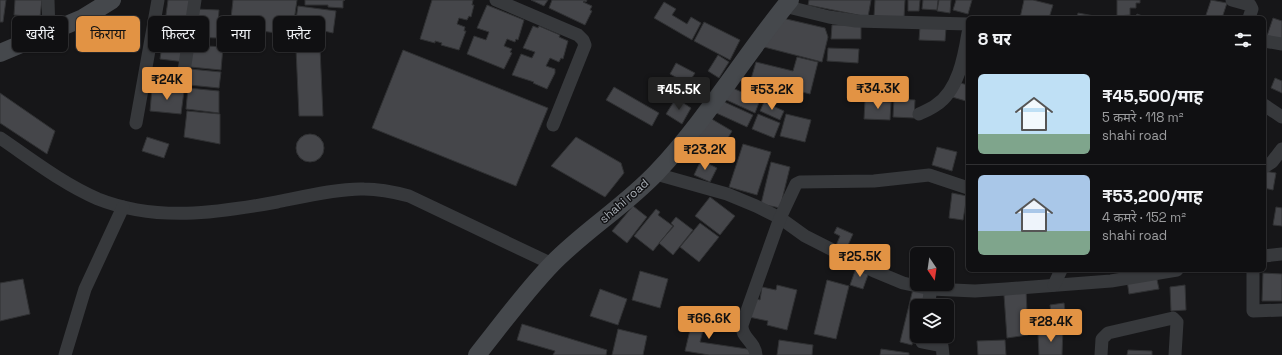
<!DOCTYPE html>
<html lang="hi">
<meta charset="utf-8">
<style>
:root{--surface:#101012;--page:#1e1e20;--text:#f1f3f6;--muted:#9c9d9f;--line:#303032;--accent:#e29344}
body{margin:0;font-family:"Space Grotesk","Noto Sans Devanagari",sans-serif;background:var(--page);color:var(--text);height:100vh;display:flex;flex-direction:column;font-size:15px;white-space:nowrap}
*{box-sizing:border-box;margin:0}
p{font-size:13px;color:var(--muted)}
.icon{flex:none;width:22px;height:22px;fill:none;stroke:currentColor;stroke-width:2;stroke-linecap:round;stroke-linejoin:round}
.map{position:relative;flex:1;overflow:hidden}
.details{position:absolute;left:966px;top:16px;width:300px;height:256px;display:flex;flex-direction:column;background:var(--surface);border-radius:6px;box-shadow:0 1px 3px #0004,0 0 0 1px var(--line)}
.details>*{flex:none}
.hud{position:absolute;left:12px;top:16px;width:380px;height:36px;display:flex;gap:8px}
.needle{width:26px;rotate:167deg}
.buttons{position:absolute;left:910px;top:247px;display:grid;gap:8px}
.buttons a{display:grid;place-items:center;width:44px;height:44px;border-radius:6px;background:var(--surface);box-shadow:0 1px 3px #0004,0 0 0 1px var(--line);font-size:20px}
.price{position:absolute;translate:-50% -34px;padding:0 9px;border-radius:4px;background:var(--accent);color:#111;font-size:13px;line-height:26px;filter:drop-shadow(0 1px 2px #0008)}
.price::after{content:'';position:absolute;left:50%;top:24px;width:12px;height:9px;margin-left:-6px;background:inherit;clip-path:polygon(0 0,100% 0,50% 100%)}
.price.active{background:#222;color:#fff}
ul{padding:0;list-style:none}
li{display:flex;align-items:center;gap:12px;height:100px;padding:0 12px}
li+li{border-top:1px solid var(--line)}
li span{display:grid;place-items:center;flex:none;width:112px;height:80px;border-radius:6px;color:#555}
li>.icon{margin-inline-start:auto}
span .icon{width:48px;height:48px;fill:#fffc;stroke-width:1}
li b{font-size:17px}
h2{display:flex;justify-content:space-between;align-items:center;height:48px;padding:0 12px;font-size:17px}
.pill{padding:0 14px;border-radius:6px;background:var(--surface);box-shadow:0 1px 3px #0004,0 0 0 1px var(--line);font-size:14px;line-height:36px}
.pill.active{background:var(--accent);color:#111}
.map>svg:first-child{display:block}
.building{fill:#45464a;stroke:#303133}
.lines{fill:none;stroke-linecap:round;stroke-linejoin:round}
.street{stroke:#37393c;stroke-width:13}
.secondary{stroke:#45484c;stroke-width:18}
.labels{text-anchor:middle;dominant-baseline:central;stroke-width:3;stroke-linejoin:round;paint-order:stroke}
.street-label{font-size:12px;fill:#a9afb6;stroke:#111113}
</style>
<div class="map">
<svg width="1282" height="355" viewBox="0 0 1282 355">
<rect width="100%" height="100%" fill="#161618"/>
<g class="building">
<polygon points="0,0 6,0 3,22 0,22"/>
<polygon points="15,0 42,0 40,17 14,15"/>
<polygon points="168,0 191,0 185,62 160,59"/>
<polygon points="233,0 297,0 292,35 230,27"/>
<polygon points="305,0 345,0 343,1 343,8 328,7 328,5 305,5"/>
<polygon points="432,0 473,0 472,5 474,5 471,17 469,16 467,20 459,18 457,24 465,27 464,31 466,31 459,50 441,45 442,43 435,41 435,43 420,39"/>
<polygon points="531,0 548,0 544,6"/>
<polygon points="552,0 587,0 586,2 584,1 583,2 592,6 590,10 592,11 585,25 549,8"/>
<polygon points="809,0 871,0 868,17 808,5"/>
<polygon points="875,0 905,0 904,18 874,16"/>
<polygon points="908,0 920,0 919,11 908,11"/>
<polygon points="923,0 938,0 937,10 922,9"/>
<polygon points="939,0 951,0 950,13 937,11"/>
<polygon points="956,0 972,0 968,14 953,10"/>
<polygon points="1024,0 1033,0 1053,5 1049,18 1020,18"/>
<polygon points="1117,0 1140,0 1140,3 1136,3 1136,8 1130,8 1130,15 1117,16"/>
<polygon points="1211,0 1227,3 1222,18 1205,18"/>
<polygon points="664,2 676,9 672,15 687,24 691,17 701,23 692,40 654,18"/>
<polygon points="487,5 524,20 518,40 516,39 515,42 507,39 504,46 512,49 510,52 512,53 504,69 467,54 474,36 486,40 489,32 477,28"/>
<polygon points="298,6 336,11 333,33 324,31 322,44 293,40"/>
<polygon points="195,9 219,10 217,38 193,37"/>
<polygon points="1078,13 1100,17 1100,18 1077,18"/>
<polygon points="1137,14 1148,18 1135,18"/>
<polygon points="782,18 825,28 828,37 822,62 764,47"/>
<polygon points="1273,18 1282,21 1282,41 1267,36"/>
<polygon points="704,22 740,40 730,60 694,41"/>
<polygon points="832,25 861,25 861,39 831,39"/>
<polygon points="533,26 538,28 539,26 560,35 559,37 568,41 563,59 561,58 559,62 550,58 546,66 555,69 555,73 547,89 533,83 534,82 512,75 521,54 532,58 535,52 523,48"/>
<polygon points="920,27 946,28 945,41 919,40"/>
<polygon points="192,45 223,47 221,70 190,67"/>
<polygon points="320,48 323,116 299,116 296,49"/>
<polygon points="828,48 859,49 858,63 827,61"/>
<polygon points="403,50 548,108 516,186 372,128"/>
<polygon points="718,55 729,62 719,78 708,71"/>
<polygon points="797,57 818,62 810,94 751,79 756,62 793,71"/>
<polygon points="676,63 695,73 688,84 670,74"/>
<polygon points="190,69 221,72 219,88 189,85"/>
<polygon points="1275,78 1282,81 1282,93 1271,88"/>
<polygon points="956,82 968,85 966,101 952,97"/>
<polygon points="728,86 760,100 755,113 722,98"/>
<polygon points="614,87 659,113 652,126 606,100"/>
<polygon points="152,88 184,91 181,114 150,111"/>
<polygon points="188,88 219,91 219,113 186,109"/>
<polygon points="0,93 55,131 47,154 0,123"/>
<polygon points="676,98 691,108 682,124 666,114"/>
<polygon points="894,99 915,100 914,118 893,117"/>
<polygon points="720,100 753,115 747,127 714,112"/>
<polygon points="865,101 891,102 890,120 864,119"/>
<polygon points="764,102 784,111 780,120 760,111"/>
<polygon points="187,111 220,114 220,144 184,137"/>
<polygon points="758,114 780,123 774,138 752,129"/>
<polygon points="786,114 811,120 805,142 780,136"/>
<polygon points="710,118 732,131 720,152 697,139"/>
<circle cx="310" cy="148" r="14"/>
<polygon points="147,137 169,144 164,158 142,151"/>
<polygon points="576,137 621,163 624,173 605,197 551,166"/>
<polygon points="689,139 705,146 697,159 679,151"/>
<polygon points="743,144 771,152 757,195 729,187"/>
<polygon points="937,147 957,152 952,171 932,165"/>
<polygon points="701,160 717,168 710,182 694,175"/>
<polygon points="771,162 790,167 780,208 761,204"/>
<polygon points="1264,171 1276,173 1273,190 1264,188"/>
<polygon points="952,193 967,196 963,220 949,218"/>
<polygon points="710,197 735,216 720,235 695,216"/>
<polygon points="633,206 647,217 627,243 612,231"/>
<polygon points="1276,207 1282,208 1282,226 1273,225"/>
<polygon points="656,209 660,212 658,215 673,226 653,251 634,236"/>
<polygon points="676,217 693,230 673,255 659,243 674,226 671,223"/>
<polygon points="700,223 719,237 699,262 680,247"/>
<polygon points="837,227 853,234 845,252 835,248 840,236 834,233"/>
<polygon points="925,251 943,253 943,254 925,254"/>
<polygon points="856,268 869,272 863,289 850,285"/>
<polygon points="640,271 668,279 660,308 632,300"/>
<polygon points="1263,273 1282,274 1282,301 1262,301"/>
<polygon points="1156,275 1159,289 1129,294 1127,280"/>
<polygon points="23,279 30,314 0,321 0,283"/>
<polygon points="827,280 849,286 836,339 814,334"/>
<polygon points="777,285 797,290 787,330 767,325 768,321 749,317 754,298 760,300 762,287 776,290"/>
<polygon points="1185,285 1186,310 1171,311 1170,287"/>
<polygon points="600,289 627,299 618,325 590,316"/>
<polygon points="913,289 925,292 921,306 917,306 917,324 912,345 900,342"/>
<polygon points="1026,290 1028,335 1007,338 1004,295"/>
<polygon points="1064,303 1067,327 1053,329 1050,305"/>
<polygon points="695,309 708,311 700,342 754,350 753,355 709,355 685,351"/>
<polygon points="522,324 607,350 606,355 553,355 555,351 517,340"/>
<polygon points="618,329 647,336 643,355 612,355"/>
<polygon points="1063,329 1062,355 1039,355 1038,335"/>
<polygon points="779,340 813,345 812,355 777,355"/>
<polygon points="1005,340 1006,355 978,355 977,341"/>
<polygon points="881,349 909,353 909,355 880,355"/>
<polygon points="1128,350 1152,351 1152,355 1127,355"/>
</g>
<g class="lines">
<g class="street">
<polyline points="48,0 49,33"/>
<polyline points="496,0 578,35 583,40 585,45 553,125"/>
<polyline points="1232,0 1250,5 1252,9 1249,18"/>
<polyline points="784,6 829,17 856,21 968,24"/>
<polyline points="1264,41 1282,44"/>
<polyline points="184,71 195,0"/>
<polyline points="1264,105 1282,117"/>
<path d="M919 114C925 111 931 109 936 105 958 91 964 57 968 33"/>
<polyline points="136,123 158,0"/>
<path d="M0 138C31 159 63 184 98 199 156 222 217 213 277 202 302 197 340 188 364 189 380 189 394 192 409 196L552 264"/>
<polyline points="1264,167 1272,162 1282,149"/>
<polyline points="656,174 727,194 756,206 780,218 805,236 874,271 903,283 931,289 975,291 1006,289 1111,281 1177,270"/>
<polyline points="1264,256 1282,254"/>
<polyline points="1253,270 1253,311 1282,310"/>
<polyline points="1054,285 1061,270"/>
<polyline points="928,306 931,289"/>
<polyline points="921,336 922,342 942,346 943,355"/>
<polyline points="65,355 85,289 123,207"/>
<path d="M756 355C755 341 741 338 742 325L780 218 796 184 800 182 874 181 929 175 968 188"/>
<polyline points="1101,355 1102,339 1108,333 1173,318 1177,322 1175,355"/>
</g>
<g class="secondary">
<polyline points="0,53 83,18 112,0"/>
<path d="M477 355C501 325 525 292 552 264 584 231 625 206 657 172 707 119 744 56 790 0"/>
</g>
</g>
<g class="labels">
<g class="street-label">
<text transform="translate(624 201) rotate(-41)">shahi road</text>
</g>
</g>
</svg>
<div class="buttons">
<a><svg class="needle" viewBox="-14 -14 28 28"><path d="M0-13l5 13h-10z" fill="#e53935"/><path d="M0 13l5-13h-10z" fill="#9c9d9f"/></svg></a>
<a><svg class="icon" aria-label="layers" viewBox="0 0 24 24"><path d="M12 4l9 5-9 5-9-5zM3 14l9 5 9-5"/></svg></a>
</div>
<b class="price" style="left:167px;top:101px">₹24K</b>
<b class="price" style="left:878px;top:110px">₹34.3K</b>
<b class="price active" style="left:679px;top:111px">₹45.5K</b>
<b class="price" style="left:772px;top:111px">₹53.2K</b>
<b class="price" style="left:705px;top:171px">₹23.2K</b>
<b class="price" style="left:860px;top:278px">₹25.5K</b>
<b class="price" style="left:709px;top:340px">₹66.6K</b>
<b class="price" style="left:1051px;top:343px">₹28.4K</b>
<div class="hud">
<a class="pill">खरीदें</a>
<a class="pill active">किराया</a>
<a class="pill">फ़िल्टर</a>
<a class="pill">नया</a>
<a class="pill">फ़्लैट</a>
</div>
<section class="details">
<h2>8 घर<svg class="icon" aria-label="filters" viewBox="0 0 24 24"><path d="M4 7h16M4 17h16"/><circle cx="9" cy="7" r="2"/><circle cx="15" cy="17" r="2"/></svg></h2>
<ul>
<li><span style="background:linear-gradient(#bfe0f5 75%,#7fa58c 0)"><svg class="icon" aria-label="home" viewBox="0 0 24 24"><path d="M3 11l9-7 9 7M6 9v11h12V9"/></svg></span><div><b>₹45,500/माह</b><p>5 कमरे · 118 m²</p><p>shahi road</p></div></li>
<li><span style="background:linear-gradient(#a9c7e8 70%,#7fa58c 0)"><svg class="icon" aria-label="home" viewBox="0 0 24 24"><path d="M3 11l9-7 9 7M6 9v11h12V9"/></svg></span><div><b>₹53,200/माह</b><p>4 कमरे · 152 m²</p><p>shahi road</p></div></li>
</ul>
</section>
</div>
